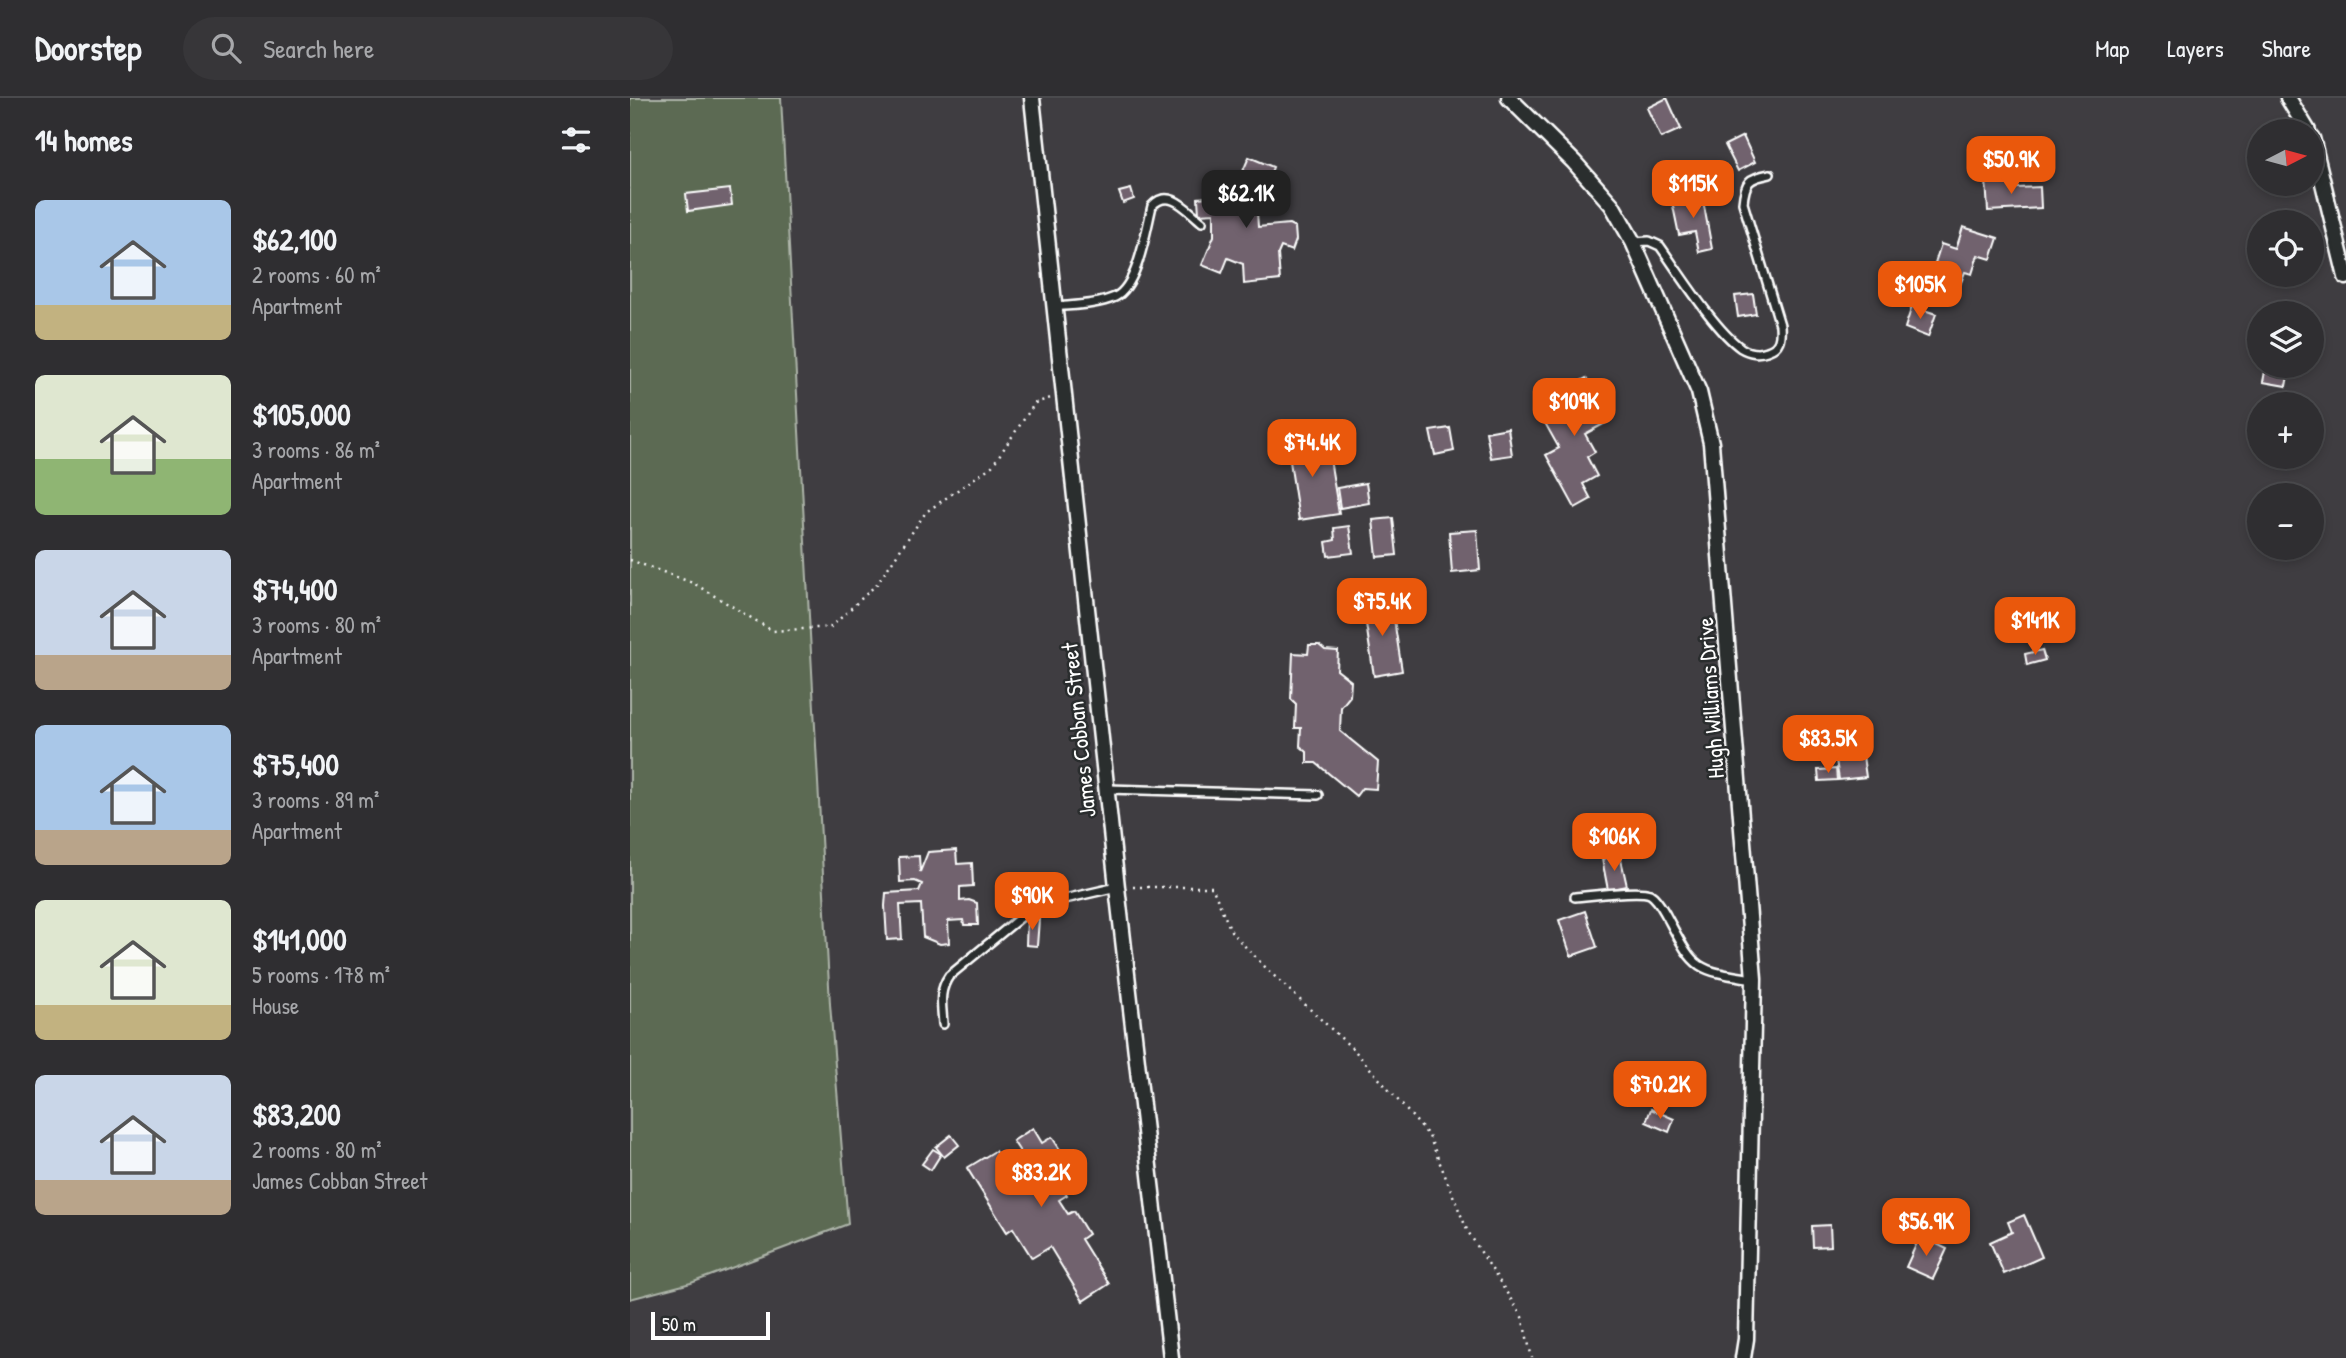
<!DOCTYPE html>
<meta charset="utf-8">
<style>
:root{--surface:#2f2e31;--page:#373639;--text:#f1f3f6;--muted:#a7a8ab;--line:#4a4a4d;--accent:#ea580c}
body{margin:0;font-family:"Patrick Hand",sans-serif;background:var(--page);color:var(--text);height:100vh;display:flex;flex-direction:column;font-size:26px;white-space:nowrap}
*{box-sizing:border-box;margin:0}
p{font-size:23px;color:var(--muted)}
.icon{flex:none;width:38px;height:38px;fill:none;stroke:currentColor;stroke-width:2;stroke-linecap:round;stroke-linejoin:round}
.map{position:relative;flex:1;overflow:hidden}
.panel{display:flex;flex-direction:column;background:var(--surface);width:630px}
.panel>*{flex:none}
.needle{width:46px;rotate:84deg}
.fabs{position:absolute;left:1617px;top:21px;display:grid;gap:14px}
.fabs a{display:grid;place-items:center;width:77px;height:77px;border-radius:50%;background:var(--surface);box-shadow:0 4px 10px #0003,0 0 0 2px var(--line);font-size:35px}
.scale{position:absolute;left:21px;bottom:18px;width:119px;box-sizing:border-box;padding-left:7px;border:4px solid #fff;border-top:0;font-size:19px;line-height:24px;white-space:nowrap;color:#fff;-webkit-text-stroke:5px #2a2d2e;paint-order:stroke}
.price{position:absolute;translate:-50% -60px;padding:0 16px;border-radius:14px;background:var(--accent);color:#fff;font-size:23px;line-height:46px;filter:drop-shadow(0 2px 4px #0008)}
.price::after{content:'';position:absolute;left:50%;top:42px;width:21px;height:16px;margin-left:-10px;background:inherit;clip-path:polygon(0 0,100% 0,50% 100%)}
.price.current{background:#222;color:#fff}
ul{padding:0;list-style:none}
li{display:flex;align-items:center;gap:21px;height:175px;padding:0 35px}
li span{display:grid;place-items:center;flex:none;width:196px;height:140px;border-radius:10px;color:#555}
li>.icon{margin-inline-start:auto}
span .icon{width:84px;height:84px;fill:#fffc;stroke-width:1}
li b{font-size:30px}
h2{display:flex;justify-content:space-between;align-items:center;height:84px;padding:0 35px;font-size:30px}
header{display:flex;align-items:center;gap:42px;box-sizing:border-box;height:98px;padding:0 35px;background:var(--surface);border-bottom:2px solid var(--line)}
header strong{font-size:33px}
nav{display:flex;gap:38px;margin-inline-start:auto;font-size:24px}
.search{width:490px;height:63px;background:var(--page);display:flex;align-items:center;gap:18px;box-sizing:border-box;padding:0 24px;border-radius:38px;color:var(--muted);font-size:26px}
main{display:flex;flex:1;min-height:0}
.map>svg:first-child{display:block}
.green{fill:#5b6a53;stroke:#adb4a9;stroke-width:2}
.building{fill:#71626e;stroke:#fff;stroke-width:2}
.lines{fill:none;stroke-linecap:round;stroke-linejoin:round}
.service-casing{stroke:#fff;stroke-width:12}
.minor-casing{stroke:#fff;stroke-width:19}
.path{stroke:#fff;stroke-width:2.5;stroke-dasharray:2 5;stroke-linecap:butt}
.service{stroke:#2a2d2e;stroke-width:7}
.minor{stroke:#2a2d2e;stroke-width:14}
.labels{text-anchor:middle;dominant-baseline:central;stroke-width:5;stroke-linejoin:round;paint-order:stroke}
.street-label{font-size:23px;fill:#fff;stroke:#2a2d2e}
</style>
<header>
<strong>Doorstep</strong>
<div class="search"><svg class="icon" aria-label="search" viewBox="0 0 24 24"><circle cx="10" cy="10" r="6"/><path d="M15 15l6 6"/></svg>Search here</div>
<nav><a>Map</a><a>Layers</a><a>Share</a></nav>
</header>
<main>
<section class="panel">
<h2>14 homes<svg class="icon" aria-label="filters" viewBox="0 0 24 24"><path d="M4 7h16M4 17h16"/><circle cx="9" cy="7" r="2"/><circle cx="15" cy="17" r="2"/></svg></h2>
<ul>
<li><span style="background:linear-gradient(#a9c7e8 75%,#c2b280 0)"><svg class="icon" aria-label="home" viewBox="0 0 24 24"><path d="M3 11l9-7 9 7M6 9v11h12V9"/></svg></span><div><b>$62,100</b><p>2 rooms · 60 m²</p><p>Apartment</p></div></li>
<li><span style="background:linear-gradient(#dfe7d0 60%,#8fb573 0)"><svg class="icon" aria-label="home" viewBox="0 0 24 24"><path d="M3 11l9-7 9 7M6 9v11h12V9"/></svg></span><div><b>$105,000</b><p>3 rooms · 86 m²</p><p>Apartment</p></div></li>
<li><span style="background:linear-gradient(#c9d6e8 75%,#b9a48a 0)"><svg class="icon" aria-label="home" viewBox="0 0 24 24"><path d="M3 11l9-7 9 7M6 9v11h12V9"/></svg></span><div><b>$74,400</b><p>3 rooms · 80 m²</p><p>Apartment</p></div></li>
<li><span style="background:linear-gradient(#a9c7e8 75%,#b9a48a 0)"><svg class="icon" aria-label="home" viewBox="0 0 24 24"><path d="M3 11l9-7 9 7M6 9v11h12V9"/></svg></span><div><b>$75,400</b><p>3 rooms · 89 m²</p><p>Apartment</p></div></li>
<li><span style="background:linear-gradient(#dfe7d0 75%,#c2b280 0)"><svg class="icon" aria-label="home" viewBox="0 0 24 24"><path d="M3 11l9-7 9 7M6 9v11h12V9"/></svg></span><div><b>$141,000</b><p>5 rooms · 178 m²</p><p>House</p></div></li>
<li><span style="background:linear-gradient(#c9d6e8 75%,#b9a48a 0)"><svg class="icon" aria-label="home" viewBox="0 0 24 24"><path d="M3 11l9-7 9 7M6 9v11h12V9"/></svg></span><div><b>$83,200</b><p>2 rooms · 80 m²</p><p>James Cobban Street</p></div></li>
</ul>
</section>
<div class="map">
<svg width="1716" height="1260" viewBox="0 0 1716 1260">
<rect width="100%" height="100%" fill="#3f3d41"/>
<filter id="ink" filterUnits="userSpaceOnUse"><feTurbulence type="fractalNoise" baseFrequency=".0143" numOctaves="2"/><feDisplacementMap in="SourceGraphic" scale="14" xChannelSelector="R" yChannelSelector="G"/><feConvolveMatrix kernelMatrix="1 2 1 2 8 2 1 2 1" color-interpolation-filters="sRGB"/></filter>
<g filter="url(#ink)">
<polygon class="green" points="0,0 151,0 200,906 218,1126 61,1185 0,1201"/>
<g class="building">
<polygon points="1037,0 1051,31 1031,40 1017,10"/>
<polygon points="1113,38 1125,64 1108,73 1095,47"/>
<polygon points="619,59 643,69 632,99 619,94 616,102 616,110 627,114 628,129 659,126 665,129 666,142 662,153 651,149 648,156 650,182 614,186 613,166 598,160 592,175 572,167 584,138 584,115 569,116 568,100 606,96 611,99 610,80"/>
<polygon points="1385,80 1386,90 1410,89 1411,110 1358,113 1356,82"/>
<polygon points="100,91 102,107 58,113 56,96"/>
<polygon points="501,91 504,101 493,105 489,94"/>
<polygon points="1072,97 1082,151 1069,154 1065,134 1049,137 1042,103"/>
<polygon points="1333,129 1368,140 1361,161 1348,157 1342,176 1335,174 1330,187 1324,185 1321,195 1312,192 1319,170 1305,165 1311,146 1326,151"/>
<polygon points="1123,196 1126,216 1108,219 1105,198"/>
<polygon points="1282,208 1306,216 1298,239 1275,230"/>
<polygon points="1636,268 1660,268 1656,288 1633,284"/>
<polygon points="956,280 979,323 955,336 965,354 957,359 967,378 953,386 961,401 945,410 916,357 929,350 910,316 933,303 929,295"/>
<polygon points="820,330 824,353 805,357 800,333"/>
<polygon points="878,330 882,357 861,360 856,334"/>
<polygon points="686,334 691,362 700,361 709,416 669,422 658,350 667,348 665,337"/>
<polygon points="736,385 739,405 710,410 707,390"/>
<polygon points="763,420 767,457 747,459 743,422"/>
<polygon points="719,428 723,455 698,458 696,444 705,442 704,430"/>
<polygon points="847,432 850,472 822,475 819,434"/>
<polygon points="761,502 772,573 744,578 733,506"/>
<polygon points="679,547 689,547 695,552 708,553 707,572 721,583 720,598 711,609 710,633 748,664 746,691 732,690 726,698 686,665 677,665 677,654 670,648 671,630 665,630 666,606 661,601 663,555 678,556"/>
<polygon points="1412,552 1415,562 1397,567 1395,556"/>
<polygon points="1232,651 1236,679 1209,682 1205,655"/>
<polygon points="1206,671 1207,682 1189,683 1188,672"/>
<polygon points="326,752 327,766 342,765 343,788 330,789 330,803 339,802 347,805 348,827 334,827 333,822 318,823 319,845 310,846 293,839 291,806 270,807 272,841 257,842 255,808 256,795 289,793 292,786 285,783 270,784 269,759 289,758 290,774 298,754"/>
<polygon points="990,757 997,788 978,792 972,761"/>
<polygon points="955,813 967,849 941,858 929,822"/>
<polygon points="397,821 409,821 407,848 396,847"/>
<polygon points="1021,1011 1044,1021 1039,1034 1016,1024"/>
<polygon points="403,1030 412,1045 422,1039 448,1080 433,1090 437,1097 429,1102 438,1116 444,1113 458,1136 451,1141 479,1186 453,1203 420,1149 402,1160 383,1130 377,1134 337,1070 365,1053 390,1093 408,1081 383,1043"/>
<polygon points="321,1037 329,1047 314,1059 306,1049"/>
<polygon points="303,1051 311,1056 301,1072 292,1066"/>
<polygon points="1394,1117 1412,1159 1374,1176 1360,1144 1382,1134 1378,1124"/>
<polygon points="1200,1127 1201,1148 1183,1149 1182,1128"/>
<polygon points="1290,1138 1317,1151 1303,1181 1276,1169"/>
</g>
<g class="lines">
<g class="service-casing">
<g id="service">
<path d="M1004 144 1019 143 1030 148C1050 176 1085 232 1111 250 1119 255 1129 256 1137 253 1150 249 1151 240 1150 227L1113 105C1115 83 1119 80 1140 76"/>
<path d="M425 209C444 207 467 207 485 199 508 188 516 132 522 108 539 89 557 112 572 124"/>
<polyline points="478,691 688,697"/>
<path d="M945 799C960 798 1008 791 1020 796 1027 800 1032 810 1036 817 1065 871 1062 872 1124 881"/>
<path d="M313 926C312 908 308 894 319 878L397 814 413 806 487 789"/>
</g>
</g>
<g class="minor-casing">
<g id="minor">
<polyline points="402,0 487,789 541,1260"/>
<polyline points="879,0 944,64 982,107 1003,144 1069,294 1081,345 1124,881 1116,1241 1113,1260"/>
<polyline points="1658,0 1678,33"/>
<polyline points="1682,40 1716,179"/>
</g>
</g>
<g class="path">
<polyline points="0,462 63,485 143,533 201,529 247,486 296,414 362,368 405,305 421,300"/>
<polyline points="503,789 582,789 602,835 641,875 725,953 799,1038 837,1132 892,1219 902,1260"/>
</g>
<use href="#service" class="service"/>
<use href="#minor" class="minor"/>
</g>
</g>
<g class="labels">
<g class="street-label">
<text transform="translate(1080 600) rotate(-94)">Hugh Williams Drive</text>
<text transform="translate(448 632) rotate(-96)">James Cobban Street</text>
</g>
</g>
</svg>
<div class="fabs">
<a><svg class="needle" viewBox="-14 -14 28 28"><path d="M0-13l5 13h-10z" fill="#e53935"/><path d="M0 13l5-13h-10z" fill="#a7a8ab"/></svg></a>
<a><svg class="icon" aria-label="locate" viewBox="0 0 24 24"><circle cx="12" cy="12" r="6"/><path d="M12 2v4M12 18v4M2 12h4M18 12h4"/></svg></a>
<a><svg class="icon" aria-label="layers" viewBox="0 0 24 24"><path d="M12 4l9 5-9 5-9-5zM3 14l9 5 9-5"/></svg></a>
<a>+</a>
<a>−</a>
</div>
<div class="scale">50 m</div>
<b class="price" style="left:1381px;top:98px">$50.9K</b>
<b class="price" style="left:1063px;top:122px">$115K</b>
<b class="price current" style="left:616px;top:132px">$62.1K</b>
<b class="price" style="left:1290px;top:223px">$105K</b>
<b class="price" style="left:944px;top:340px">$109K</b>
<b class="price" style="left:682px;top:381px">$74.4K</b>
<b class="price" style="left:752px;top:540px">$75.4K</b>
<b class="price" style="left:1405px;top:559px">$141K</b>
<b class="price" style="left:1198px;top:677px">$83.5K</b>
<b class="price" style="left:984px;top:775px">$106K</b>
<b class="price" style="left:402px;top:834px">$90K</b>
<b class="price" style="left:1030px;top:1023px">$70.2K</b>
<b class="price" style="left:411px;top:1111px">$83.2K</b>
<b class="price" style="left:1296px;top:1160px">$56.9K</b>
</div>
</main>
